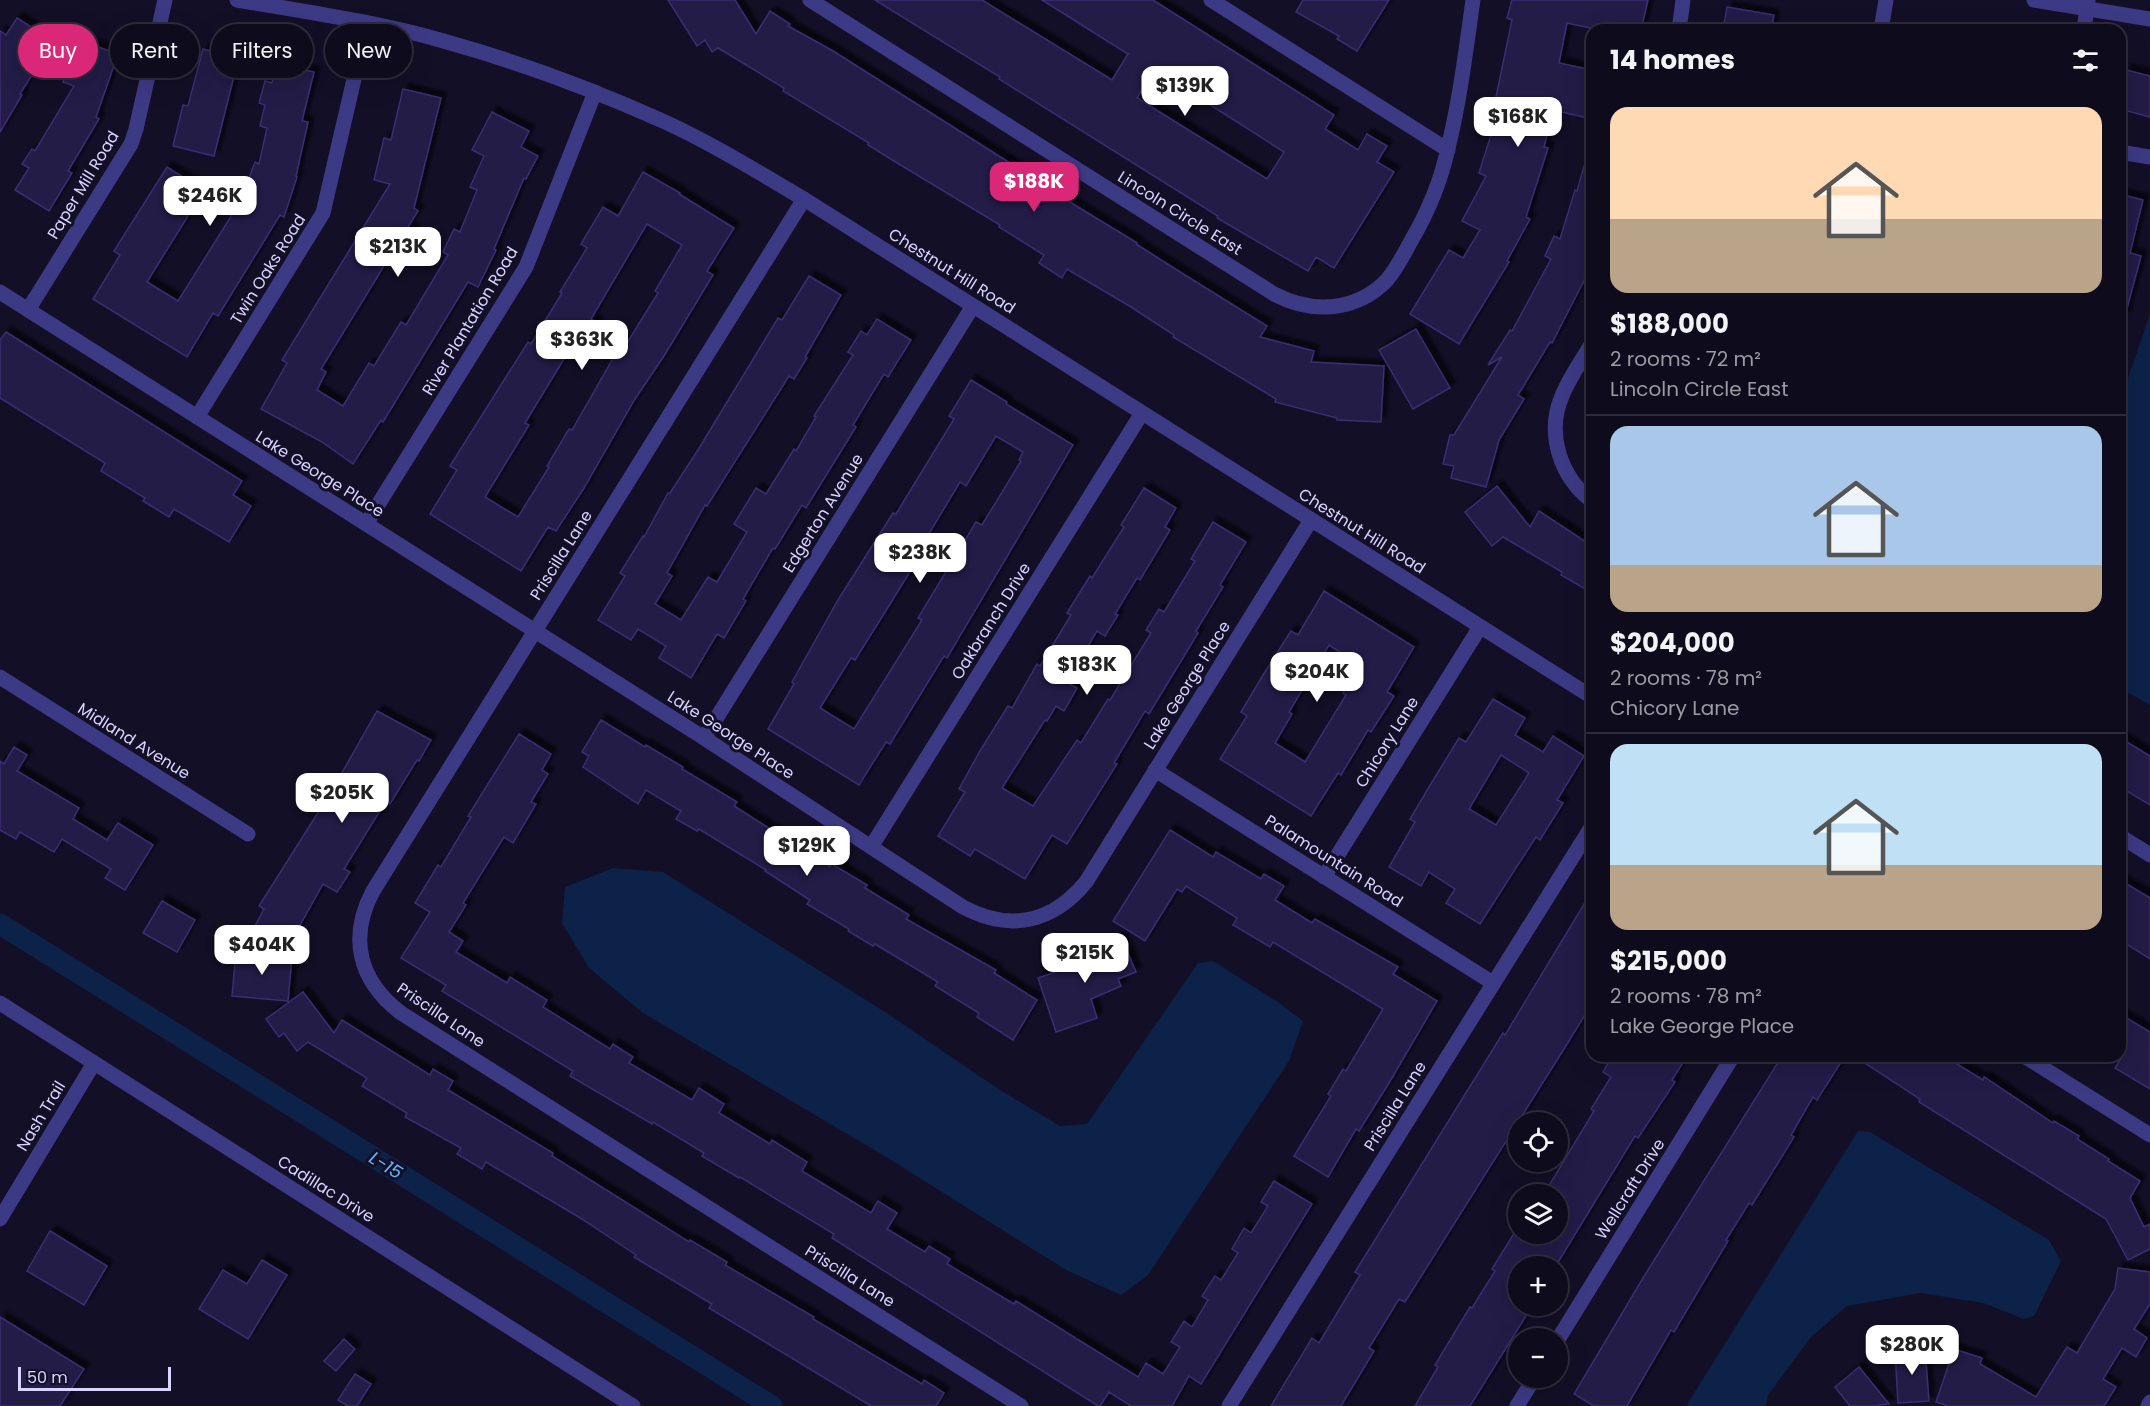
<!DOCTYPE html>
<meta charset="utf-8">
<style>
:root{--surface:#0e0b1c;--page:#1c1929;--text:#f1f3f6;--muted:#9b9ba3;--line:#2e2b3b;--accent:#db2777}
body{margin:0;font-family:Poppins,sans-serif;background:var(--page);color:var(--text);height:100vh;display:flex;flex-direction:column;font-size:22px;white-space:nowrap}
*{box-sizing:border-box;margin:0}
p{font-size:20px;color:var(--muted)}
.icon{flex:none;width:33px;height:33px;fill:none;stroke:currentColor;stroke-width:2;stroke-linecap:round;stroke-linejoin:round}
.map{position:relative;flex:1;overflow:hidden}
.sheet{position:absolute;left:1586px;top:24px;width:540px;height:1038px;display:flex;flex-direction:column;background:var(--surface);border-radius:18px;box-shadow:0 6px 24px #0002,0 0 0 2px var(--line)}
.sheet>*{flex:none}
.top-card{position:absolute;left:18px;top:24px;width:570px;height:54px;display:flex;gap:12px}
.buttons{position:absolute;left:1508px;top:1112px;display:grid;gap:12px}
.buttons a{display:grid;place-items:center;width:60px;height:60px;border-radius:50%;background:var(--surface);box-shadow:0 6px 24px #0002,0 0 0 2px var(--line);font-size:30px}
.scale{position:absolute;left:18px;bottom:15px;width:153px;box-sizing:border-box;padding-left:6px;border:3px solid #d9d4ff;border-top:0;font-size:16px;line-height:21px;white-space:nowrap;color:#d9d4ff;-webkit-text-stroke:4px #130f26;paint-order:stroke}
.price{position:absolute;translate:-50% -51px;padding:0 14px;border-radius:12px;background:#fff;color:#222;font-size:20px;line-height:39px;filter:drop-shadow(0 2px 3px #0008)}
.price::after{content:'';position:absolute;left:50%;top:36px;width:18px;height:14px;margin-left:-9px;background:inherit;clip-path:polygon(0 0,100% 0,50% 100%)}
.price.selected{background:var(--accent);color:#fff}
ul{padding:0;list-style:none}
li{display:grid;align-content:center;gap:12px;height:318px;padding:0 24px}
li+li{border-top:2px solid var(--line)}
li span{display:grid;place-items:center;height:186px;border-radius:18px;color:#555}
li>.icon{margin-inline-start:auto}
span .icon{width:108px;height:108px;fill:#fffc;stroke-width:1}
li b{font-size:26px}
h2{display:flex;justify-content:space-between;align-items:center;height:72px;padding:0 24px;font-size:26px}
.tag{padding:0 21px;border-radius:27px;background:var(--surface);box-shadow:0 6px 24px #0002,0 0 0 2px var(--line);font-size:21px;line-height:54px}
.tag.selected{background:var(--accent);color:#fff}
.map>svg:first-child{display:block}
.water{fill:#0c2248}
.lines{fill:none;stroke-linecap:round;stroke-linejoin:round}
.canal{stroke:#0c2248;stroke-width:21}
.building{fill:#241b47;stroke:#3b2d73;stroke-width:1.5;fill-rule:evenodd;filter:url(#shadow)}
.street{stroke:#3d3a85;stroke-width:15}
.labels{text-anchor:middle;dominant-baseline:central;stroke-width:6;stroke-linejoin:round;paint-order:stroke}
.street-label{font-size:16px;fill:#d9d4ff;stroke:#130f26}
.water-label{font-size:18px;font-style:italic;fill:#62b6ff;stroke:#130f26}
</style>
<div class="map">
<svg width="2150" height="1406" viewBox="0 0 2150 1406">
<defs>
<filter id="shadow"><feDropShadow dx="5.5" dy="-5.5" stdDeviation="1.5" flood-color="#0009"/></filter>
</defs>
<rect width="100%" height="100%" fill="#130f26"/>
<g class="water">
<polygon points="2150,314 2150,705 2120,688 2120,401"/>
<polygon points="613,868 663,872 888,1014 1000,1090 1060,1126 1087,1124 1198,963 1213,961 1278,1002 1303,1021 1289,1061 1148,1275 1121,1295 1066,1270 891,1160 643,1013 589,968 562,923 565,887"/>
<polygon points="1858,1131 1870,1132 2049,1240 2061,1261 2034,1316 2024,1319 1983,1303 1921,1293 1847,1306 1811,1337 1768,1395 1766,1406 1686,1406"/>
</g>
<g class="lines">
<polyline class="canal" points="0,924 772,1406"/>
</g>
<g class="building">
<polygon points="668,0 735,0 756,34 770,11 790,24 788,26 833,51 1051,189 1050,190 1137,243 1136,244 1180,272 1267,326 1260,337 1314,351 1311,362 1384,366 1381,422 1337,420 1337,418 1275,402 1276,399 1173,337 1174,335 1131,307 1067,269 1062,278 1039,263 1044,255 999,227 1000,225 894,161 868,145 869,143 783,91 784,88 718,48 712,52 705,40 697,46"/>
<path d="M875 0H982L1112 80 1128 54 1042 0H1153L1334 115 1325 129 1358 150 1367 134 1387 146 1377 162 1394 172 1334 268 1316 257 1308 271 1217 218 1218 216 999 79 1000 77ZM1154 69 1284 152 1267 179 1137 98Z"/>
<polygon points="1303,0 1389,0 1357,51 1337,39 1339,36 1296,12"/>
<polygon points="1512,0 1648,0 1641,30 1599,30 1567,23 1559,63 1592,70 1592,119 1553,110 1544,147 1548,148 1526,217 1530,219 1507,261 1509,262 1459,344 1410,314 1449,250 1463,258 1480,230 1462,221 1486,176 1479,173 1495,122 1491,121 1512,20 1507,18"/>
<polygon points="1727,7 1774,15 1771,30 1723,30"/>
<polygon points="17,18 53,41 20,94 22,95 0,132 0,31 6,35"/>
<polygon points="78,40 118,54 96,117 99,119 68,171 72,173 49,211 15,190 29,168 22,164 32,149 35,151 74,86 63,82"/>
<polygon points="203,49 233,57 230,67 236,68 214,156 173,146 183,105 188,106"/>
<polygon points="276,63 314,72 302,121 308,122 296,176 297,177 284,217 280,215 218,316 213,313 187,357 93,299 120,255 114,251 167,167 199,187 183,212 188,216 147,282 178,301 240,202 255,162 259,164 267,128 260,126 265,105 259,103 265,81 272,83"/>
<polygon points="2126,70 2150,76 2150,117 2120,109 2120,95"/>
<polygon points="403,89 441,98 414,208 418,211 408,227 414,231 401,252 395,248 321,369 326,372 317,390 343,406 369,363 374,366 401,322 406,325 448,255 443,252 454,229 460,232 477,190 470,187 484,156 472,150 492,112 529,131 521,147 538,156 526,179 524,178 494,249 496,250 478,287 468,282 383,422 381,420 353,464 322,442 261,409 287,363 282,360 390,184 374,180 384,138 391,140"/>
<polygon points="1587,156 1592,157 1592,265 1552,343 1550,342 1518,395 1524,399 1499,440 1486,487 1451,478 1454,466 1443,464 1450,435 1454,435 1502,357 1488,365 1510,330 1512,331 1551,259 1545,256 1554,236 1560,239 1575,190 1577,191"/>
<path d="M643 172 680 193 679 194 734 228 707 271 713 275 664 356 635 399 584 488 556 531 548 527 521 571 430 514 457 470 450 466 528 342 531 344 562 293 560 292 587 248 581 244 603 207 618 216ZM647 224 682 245 655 291 658 293 627 343 623 341 572 430 569 429 547 466 549 467 518 517 485 497 529 425 525 423 567 354 576 359 597 323 591 319Z"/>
<polygon points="2120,194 2143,200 2130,253 2141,256 2125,316 2120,316"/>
<polygon points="809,276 841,295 805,357 807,358 794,379 789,376 707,506 705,505 667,573 672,576 655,604 681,620 708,577 717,582 747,532 734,524 756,488 766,494 794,449 796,451 816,417 814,416 853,355 848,352 861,331 867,335 877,319 911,340 888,377 884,374 853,425 856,427 806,508 802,505 775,549 773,548 743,599 746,601 724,638 717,634 691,678 659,658 666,646 638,629 631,640 598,620 625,576 620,573 643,536 644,537 668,493 670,493 698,450 778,318 782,320"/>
<polygon points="1416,329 1450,388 1413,409 1379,350"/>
<polygon points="6,332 242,481 233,495 251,506 229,542 174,509 169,517 143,501 145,498 101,471 105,463 0,398 0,340"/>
<path d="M971 380 1007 402 1006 404 1073 445 947 658 944 656 890 744 886 742 859 785 768 729 794 684 792 682 838 600 893 513 896 514 954 419 949 416ZM996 436 1023 452 1019 460 1021 461 982 525 976 522 918 618 922 620 854 729 820 708 851 658 855 660 882 617 921 554 918 552 960 482 966 486Z"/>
<polygon points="1497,486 1530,527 1539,511 1592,546 1592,593 1561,575 1562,572 1503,537 1492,546 1465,512"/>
<polygon points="1144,488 1176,508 1165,527 1170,530 1140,580 1137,578 1115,614 1118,615 1105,636 1097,631 1066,682 1077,688 1064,711 1056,706 1047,721 1045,720 1002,788 1033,806 1077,740 1081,743 1108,699 1110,700 1151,633 1146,630 1159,609 1164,612 1195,561 1191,559 1213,522 1246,542 1220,585 1223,587 1196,631 1198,633 1149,714 1145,711 1114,763 1117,764 1067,844 1052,835 1025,879 975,849 970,856 938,836 965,792 959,789 980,751 1008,706 1012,708 1037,664 1040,666 1071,615 1067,613 1090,576 1092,578 1124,527 1121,525"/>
<path d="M1324 591 1414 647 1387 692 1394 696 1371 732 1368 730 1341 775 1338 773 1311 816 1220 759 1247 716 1241 712 1263 675 1291 631 1298 635ZM1329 645 1360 665 1343 693 1346 695 1305 762 1275 743 1292 714 1289 712Z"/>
<path d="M1493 699 1525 718 1515 735 1543 752 1553 736 1584 756 1557 800 1563 803 1540 840 1536 837 1480 924 1446 903 1455 889 1429 872 1421 886 1389 867 1415 822 1410 819 1432 782 1459 738 1466 742ZM1501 755 1529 773 1496 825 1469 809Z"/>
<polygon points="377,711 431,740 419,761 417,760 390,804 386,801 344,869 350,872 337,892 323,884 289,945 255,926 264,909 259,906 331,792"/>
<polygon points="601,720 645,747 646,745 683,767 682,769 737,802 734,806 778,834 830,867 832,864 867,885 865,888 909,915 906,919 996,970 994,973 1037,1000 1013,1040 977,1017 979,1013 935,986 938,982 875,944 873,946 848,931 849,929 807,904 810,900 765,871 766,870 699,829 697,831 676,819 681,811 646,790 638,804 583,767 589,756 582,752"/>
<polygon points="519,734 551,754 542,770 548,774 531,802 536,804 513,843 504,837 463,903 466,905 449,932 463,941 456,952 507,983 510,977 547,1000 543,1007 610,1049 613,1044 633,1057 629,1063 692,1100 699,1088 724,1104 719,1113 770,1144 772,1140 807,1162 802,1171 871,1213 878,1201 897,1213 887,1229 925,1252 929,1246 950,1259 947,1264 1014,1304 1016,1301 1138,1377 1146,1363 1163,1374 1180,1347 1171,1342 1184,1321 1192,1327 1208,1300 1202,1296 1215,1276 1221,1280 1238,1253 1232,1249 1244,1228 1251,1233 1268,1206 1261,1202 1274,1181 1312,1204 1201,1384 1189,1376 1172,1406 1131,1406 1109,1392 1100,1406 1098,1406 832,1238 834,1234 740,1177 739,1178 702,1156 704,1153 653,1122 652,1124 570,1076 573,1071 442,991 446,985 401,958 430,912 415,903 438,865 441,867 471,817 468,816"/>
<polygon points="2120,738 2150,756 2150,805 2120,787"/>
<polygon points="14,747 27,755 17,771 79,808 73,819 107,840 118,823 153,845 125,890 105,878 111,869 62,839 54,852 20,832 16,839 0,830 0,761 4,764"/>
<polygon points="1170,830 1213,857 1216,852 1261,879 1264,874 1284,886 1275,900 1312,923 1315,919 1398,967 1393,974 1437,1001 1389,1083 1359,1131 1356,1129 1328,1177 1294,1156 1331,1096 1328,1094 1343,1069 1346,1071 1383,1009 1273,942 1270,947 1233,925 1237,918 1186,886 1182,892 1177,889 1145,941 1113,921"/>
<polygon points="2120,880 2150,898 2150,959 2120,940"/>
<polygon points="1592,891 1592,1003 1569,1041 1405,1302 1399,1299 1369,1348 1374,1351 1341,1406 1271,1406 1312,1338 1319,1343 1360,1275 1355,1272 1503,1033 1505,1035"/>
<polygon points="162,901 195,920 177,952 143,933"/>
<polygon points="1121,936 1136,972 1118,979 1121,986 1091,999 1097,1018 1056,1032 1038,978 1085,962 1082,953"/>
<polygon points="236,951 292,956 288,1001 232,996"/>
<polygon points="303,992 334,1033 342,1020 430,1075 433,1069 453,1081 448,1090 553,1153 552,1156 689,1242 690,1240 727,1262 725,1265 814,1317 813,1319 922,1384 924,1380 944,1393 936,1406 871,1406 709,1308 712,1304 634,1257 636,1255 582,1219 486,1162 482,1169 457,1154 461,1148 405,1117 407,1113 362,1086 367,1078 308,1042 297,1051 284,1033 279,1037 266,1019"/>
<polygon points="2120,1014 2150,1032 2150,1089 2115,1068 2120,1060"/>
<polygon points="1612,1056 1687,1056 1672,1080 1675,1082 1638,1138 1635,1136 1557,1264 1544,1256 1538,1266 1518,1266 1518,1305 1529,1311 1470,1406 1415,1406 1438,1367 1435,1365 1470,1307 1472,1308 1495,1271 1492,1269 1518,1227 1518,1233 1557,1233 1557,1194 1544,1194 1594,1111 1591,1109 1611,1077 1603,1072"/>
<polygon points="1782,1056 1845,1056 1817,1100 1813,1097 1791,1135 1794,1137 1752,1205 1749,1203 1726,1240 1728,1241 1674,1332 1671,1330 1627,1406 1594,1406 1574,1394 1643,1278"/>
<polygon points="1854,1056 1944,1056 1983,1080 1984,1077 2053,1123 2054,1121 2079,1136 2077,1139 2109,1159 2108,1161 2140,1181 2130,1198 2144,1227 2150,1224 2150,1249 2128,1260 2106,1219 1919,1102 1920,1099"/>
<polygon points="50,1231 107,1266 84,1305 27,1271"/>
<polygon points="262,1260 287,1275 248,1339 199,1309 223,1270 247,1284"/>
<polygon points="2118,1268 2150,1272 2150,1304 2134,1329 2147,1338 2136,1357 2122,1348 2103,1379 2116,1387 2104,1406 1948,1406 1936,1402 1954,1349 1982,1358 1980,1364 2036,1397 2067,1347 2077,1353 2115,1289"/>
<polygon points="0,1317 84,1369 60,1406 0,1406"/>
<polygon points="344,1339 355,1349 336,1371 324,1361"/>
<polygon points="1925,1349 1929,1401 1898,1403 1895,1351"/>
<polygon points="1859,1367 1889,1404 1879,1405 1880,1406 1850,1406 1835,1387"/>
<polygon points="355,1374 371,1384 357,1406 348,1406 338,1400"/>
</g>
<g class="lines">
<g class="street">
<path d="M237 0C307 12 378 22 447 42 522 63 594 90 665 122 713 144 758 172 804 199L1592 697"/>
<path d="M810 0 1274 294C1312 314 1356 312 1387 280 1397 268 1404 254 1411 241 1428 212 1441 181 1448 148 1460 100 1466 49 1473 0"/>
<polyline points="1211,0 1448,150"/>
<polyline points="2034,0 2150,19"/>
<polyline points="1679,30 1683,0"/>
<polyline points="1881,30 1886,0"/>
<polyline points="2084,30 2088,0"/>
<polyline points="2120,152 2150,157"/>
<path d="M804 199 373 891C348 938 359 981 401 1013L1021 1406"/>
<path d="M0 292 704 738 963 907C1010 932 1052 923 1086 882L1311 520"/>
<polyline points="28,310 131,144 136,129 165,0"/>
<path d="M1592 343C1582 360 1569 378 1562 396 1546 433 1560 477 1592 501"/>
<polyline points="197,417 323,213 367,23"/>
<polyline points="366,524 526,267 595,92"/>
<polyline points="0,677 248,834"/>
<polyline points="704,738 973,306"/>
<polyline points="1155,770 1493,983"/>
<polyline points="2120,836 2150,855"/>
<polyline points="871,847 1142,413"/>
<polyline points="1324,877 1480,627"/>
<polyline points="0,1003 633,1406"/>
<polyline points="2024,1056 2150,1135"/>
<polyline points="0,1219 94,1063"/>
<polyline points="1557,1341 1733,1056"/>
<polyline points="1229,1406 1592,826"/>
<polyline points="1517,1406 1535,1377"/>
<polyline points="2148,1406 2150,1402"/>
</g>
</g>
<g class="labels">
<g class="street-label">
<text transform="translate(83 185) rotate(-59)">Paper Mill Road</text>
<text transform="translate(1180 213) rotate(32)">Lincoln Circle East</text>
<text transform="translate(268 269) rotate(-58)">Twin Oaks Road</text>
<text transform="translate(952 271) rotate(32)">Chestnut Hill Road</text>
<text transform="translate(470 321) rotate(-59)">River Plantation Road</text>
<text transform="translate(320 474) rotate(32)">Lake George Place</text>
<text transform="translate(823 513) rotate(-58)">Edgerton Avenue</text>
<text transform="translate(1362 531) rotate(32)">Chestnut Hill Road</text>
<text transform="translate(561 555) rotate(-58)">Priscilla Lane</text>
<text transform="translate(991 621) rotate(-58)">Oakbranch Drive</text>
<text transform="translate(1187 685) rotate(-58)">Lake George Place</text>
<text transform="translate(731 735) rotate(33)">Lake George Place</text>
<text transform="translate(134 741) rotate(32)">Midland Avenue</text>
<text transform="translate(1387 742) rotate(-58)">Chicory Lane</text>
<text transform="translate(1334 861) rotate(32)">Palamountain Road</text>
<text transform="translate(441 1015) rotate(34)">Priscilla Lane</text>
<text transform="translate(1395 1106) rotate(-58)">Priscilla Lane</text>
<text transform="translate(41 1116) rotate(-59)">Nash Trail</text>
<text transform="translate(326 1189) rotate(32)">Cadillac Drive</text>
<text transform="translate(1630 1189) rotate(-58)">Wellcraft Drive</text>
<text transform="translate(850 1276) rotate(32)">Priscilla Lane</text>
</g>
<g class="water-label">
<text transform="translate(386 1165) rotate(32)">L-15</text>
</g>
</g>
</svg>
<div class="buttons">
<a><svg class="icon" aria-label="locate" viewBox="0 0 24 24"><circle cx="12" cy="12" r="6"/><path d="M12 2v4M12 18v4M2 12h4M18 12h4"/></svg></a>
<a><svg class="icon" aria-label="layers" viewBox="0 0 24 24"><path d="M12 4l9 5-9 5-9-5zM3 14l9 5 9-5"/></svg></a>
<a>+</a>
<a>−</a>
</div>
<div class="scale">50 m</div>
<b class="price" style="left:1185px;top:117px">$139K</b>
<b class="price" style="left:1518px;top:148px">$168K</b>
<b class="price selected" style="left:1034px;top:213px">$188K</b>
<b class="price" style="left:210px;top:227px">$246K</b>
<b class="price" style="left:398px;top:278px">$213K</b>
<b class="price" style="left:582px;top:371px">$363K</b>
<b class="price" style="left:920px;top:584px">$238K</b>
<b class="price" style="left:1087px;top:696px">$183K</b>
<b class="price" style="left:1317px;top:703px">$204K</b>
<b class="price" style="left:342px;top:824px">$205K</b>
<b class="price" style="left:807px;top:877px">$129K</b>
<b class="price" style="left:262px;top:976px">$404K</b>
<b class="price" style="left:1085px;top:984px">$215K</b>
<b class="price" style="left:1912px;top:1376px">$280K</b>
<div class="top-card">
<a class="tag selected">Buy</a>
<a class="tag">Rent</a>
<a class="tag">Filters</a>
<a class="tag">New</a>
</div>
<section class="sheet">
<h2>14 homes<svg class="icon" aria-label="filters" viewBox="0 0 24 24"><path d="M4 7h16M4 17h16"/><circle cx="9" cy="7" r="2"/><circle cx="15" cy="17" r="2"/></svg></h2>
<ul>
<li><span style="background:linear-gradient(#ffd9b3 60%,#b9a48a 0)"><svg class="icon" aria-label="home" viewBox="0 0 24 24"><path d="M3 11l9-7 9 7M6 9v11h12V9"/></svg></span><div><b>$188,000</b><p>2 rooms · 72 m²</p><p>Lincoln Circle East</p></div></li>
<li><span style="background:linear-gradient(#a9c7e8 75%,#b9a48a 0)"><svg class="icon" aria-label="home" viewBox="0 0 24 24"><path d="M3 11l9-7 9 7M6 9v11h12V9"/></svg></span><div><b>$204,000</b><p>2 rooms · 78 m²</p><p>Chicory Lane</p></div></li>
<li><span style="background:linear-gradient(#bfe0f5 65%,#b9a48a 0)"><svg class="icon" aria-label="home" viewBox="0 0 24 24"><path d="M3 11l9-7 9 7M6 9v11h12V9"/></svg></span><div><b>$215,000</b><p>2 rooms · 78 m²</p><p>Lake George Place</p></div></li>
</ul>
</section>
</div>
